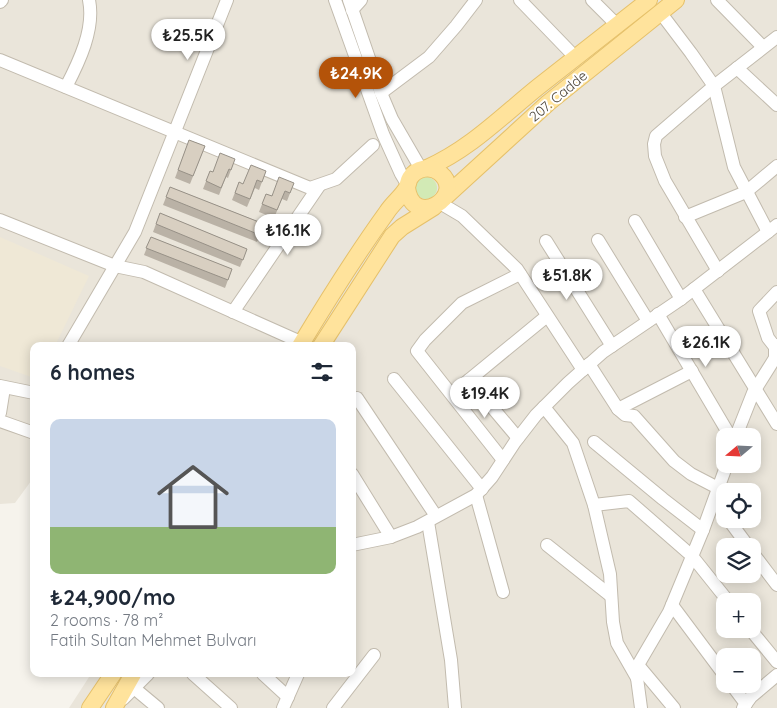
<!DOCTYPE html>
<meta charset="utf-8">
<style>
:root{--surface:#fff;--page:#f6f6f7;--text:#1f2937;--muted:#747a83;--line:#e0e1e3;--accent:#b45309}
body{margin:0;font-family:Quicksand,sans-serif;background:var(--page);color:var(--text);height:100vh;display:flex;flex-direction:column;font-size:19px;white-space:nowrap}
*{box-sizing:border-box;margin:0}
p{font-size:16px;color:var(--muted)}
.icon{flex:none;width:28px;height:28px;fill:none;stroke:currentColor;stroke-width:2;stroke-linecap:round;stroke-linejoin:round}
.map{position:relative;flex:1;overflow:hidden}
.panel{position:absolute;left:30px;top:342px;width:326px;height:335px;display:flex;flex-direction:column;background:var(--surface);border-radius:10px;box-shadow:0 2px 12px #0003}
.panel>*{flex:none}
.needle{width:32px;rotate:251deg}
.controls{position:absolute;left:716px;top:428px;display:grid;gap:10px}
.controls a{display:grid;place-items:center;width:45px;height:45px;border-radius:10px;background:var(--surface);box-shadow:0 2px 12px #0003;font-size:25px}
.price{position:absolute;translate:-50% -42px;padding:0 11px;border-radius:18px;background:#fff;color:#222;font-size:16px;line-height:32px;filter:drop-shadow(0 1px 2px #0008)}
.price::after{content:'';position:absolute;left:50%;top:30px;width:15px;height:11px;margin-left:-8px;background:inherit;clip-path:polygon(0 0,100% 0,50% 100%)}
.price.selected{background:var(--accent);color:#fff}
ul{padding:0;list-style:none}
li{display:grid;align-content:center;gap:10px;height:265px;padding:0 20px}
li+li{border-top:1px solid var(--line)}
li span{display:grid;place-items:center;height:155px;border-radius:10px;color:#555}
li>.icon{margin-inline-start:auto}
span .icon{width:90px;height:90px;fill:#fffc;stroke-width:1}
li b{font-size:21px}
h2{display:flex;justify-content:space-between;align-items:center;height:60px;padding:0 20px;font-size:21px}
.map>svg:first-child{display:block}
.residential{fill:#eae5da;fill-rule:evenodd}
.education{fill:#efe8d6}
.green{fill:#d2eab5}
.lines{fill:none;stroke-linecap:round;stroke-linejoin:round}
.minor-casing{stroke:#c2bbae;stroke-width:14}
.major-casing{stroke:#e6c16a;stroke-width:18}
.minor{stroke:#fff;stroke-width:12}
.major{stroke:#ffe39c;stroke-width:16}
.wall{fill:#bab2a6}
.building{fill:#d8cfc1;stroke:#979187}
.labels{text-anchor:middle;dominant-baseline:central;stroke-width:4;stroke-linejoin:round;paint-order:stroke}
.street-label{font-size:14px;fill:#4b4439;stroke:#fff}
</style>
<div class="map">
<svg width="777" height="708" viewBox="0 0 777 708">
<rect width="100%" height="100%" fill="#f6f3ec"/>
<path class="residential" d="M0 0H777V708H69L91 674H352V346H34V477L15 503 0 504ZM725 436H752V464H725ZM725 491H752V519H725ZM725 546H752V574H725ZM725 601H752V629H725ZM725 656H752V684H725Z"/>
<polygon class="education" points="0,237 89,276 55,346 34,346 34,378 0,366"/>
<circle class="green" cx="426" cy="188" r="11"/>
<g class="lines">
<g class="minor-casing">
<g id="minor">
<polyline points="335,0 383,134 401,174 407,184"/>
<polyline points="349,0 381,93 392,119 421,169"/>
<polyline points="520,0 576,58"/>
<polyline points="592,0 617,25"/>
<polyline points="717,0 763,47"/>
<polyline points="0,2 2,0"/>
<polyline points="352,10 361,0"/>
<polyline points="660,12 691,53 714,86 734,167 768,232"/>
<polyline points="0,60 310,188 336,179 373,145"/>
<polyline points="737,68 777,105"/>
<path d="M66 87C79 62 95 29 89 0"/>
<polyline points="381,93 429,57 456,26 476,0"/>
<polyline points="440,203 462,216 517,269 583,370"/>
<polyline points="685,217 746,192 777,166"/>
<polyline points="0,220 115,266 144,272 296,340 303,341"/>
<polyline points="635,221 681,299"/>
<polyline points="598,240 648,321"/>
<polyline points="546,241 612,346"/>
<polyline points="718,271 665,181 655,156 654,144 656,136 714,86 777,37"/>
<polyline points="694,289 777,424"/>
<polyline points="233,312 319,186"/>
<polyline points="658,314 730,436"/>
<polyline points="68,346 135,232 227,0"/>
<polyline points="775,347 768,338 759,311 777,292"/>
<polyline points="589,364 618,409 625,415 634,416 674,461 691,474 718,488"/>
<polyline points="394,379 482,489"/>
<polyline points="469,380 547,316"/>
<polyline points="0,386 34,393"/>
<polyline points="452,394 469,380 518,438"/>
<polyline points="357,398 436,516"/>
<polyline points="544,407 573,443 594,505 610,574 613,622 617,643 637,678"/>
<polyline points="618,409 692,371"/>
<polyline points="0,413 4,388"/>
<polyline points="0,421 34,433"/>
<polyline points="736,436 753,393 775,358 775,347 777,345"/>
<polyline points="594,442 663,499 703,530"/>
<polyline points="503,460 417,351 425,340 462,303 520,274"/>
<polyline points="352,474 391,537"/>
<polyline points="476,495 503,592"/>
<polyline points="594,505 629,501 692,556 728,601"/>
<polyline points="728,519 748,546"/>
<polyline points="428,522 451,660 455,708"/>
<polyline points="352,545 391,537 417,527 476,495 492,477 515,442 536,415 568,383 603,352 681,299 777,225"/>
<polyline points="547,545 611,596"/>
<polyline points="752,552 777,585"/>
<polyline points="672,605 725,676"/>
<polyline points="750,629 777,662"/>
<polyline points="638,665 674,708"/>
<polyline points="193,674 231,708"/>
<polyline points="263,674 288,697"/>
<polyline points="731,684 746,704"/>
<polyline points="134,688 158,708"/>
<polyline points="123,699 148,674"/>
<polyline points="283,708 298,674"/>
<polyline points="333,708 374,655"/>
<polyline points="641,708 637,678 638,665 669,612 703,530 727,464"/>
<polyline points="743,708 751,697 777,675"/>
</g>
</g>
<g class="major-casing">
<g id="major">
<path d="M427 168C470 149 502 116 538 87 575 58 612 29 649 0"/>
<polyline points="444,198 548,103 676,0"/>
<path d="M300 346C327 301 356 255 387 212 392 204 402 196 406 189 408 186 408 181 410 178 416 168 431 165 440 173 467 196 413 230 407 188"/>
<polyline points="321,346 392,236 402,227 434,207"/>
<polyline points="90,708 113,674"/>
<polyline points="114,708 133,674"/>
</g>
</g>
<use href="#minor" class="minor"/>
<use href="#major" class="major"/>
</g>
<g class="wall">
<polygon points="189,140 205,146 190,184 175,178"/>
<polygon points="235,159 228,178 226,177 219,195 203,189 210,171 213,172"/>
<polygon points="266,171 259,190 255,188 247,207 232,200 239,182 243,184"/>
<polygon points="294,183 287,201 282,199 274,218 259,212 266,194 272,196"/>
<polygon points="170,187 264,224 257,242 163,205"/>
<polygon points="160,213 247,249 240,267 153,232"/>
<polygon points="151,237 232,269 225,288 144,255"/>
</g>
<g class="building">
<polygon points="189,140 205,146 193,176 178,170"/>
<polygon points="220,153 235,159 231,170 229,169 221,188 206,181 210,171 213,172"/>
<polygon points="251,165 266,171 262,182 257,180 250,199 235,193 239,182 243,184"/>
<polygon points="279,177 294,183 290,193 285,191 277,210 262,204 266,194 272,196"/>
<polygon points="170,187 264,224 260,235 166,197"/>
<polygon points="160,213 247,249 243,260 156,224"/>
<polygon points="151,237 232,269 228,280 146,248"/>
</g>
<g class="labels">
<g class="street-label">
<text transform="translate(558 96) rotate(-40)">207. Cadde</text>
</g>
</g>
</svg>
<div class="controls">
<a><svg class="needle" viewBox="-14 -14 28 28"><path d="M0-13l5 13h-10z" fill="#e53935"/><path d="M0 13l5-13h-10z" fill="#747a83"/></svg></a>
<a><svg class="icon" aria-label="locate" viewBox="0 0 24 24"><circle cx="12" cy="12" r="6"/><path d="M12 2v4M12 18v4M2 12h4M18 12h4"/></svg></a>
<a><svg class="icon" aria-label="layers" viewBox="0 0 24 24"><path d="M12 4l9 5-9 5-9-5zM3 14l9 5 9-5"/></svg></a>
<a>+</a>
<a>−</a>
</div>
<b class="price" style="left:188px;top:61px">₺25.5K</b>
<b class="price selected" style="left:356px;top:99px">₺24.9K</b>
<b class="price" style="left:288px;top:256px">₺16.1K</b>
<b class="price" style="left:567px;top:301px">₺51.8K</b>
<b class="price" style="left:706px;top:368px">₺26.1K</b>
<b class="price" style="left:485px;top:419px">₺19.4K</b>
<section class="panel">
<h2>6 homes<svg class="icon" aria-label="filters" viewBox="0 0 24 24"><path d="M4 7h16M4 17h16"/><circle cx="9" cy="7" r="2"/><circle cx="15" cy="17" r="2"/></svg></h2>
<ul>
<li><span style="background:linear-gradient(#c9d6e8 70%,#8fb573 0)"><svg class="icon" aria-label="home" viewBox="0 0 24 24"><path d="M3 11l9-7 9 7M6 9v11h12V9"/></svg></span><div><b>₺24,900/mo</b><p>2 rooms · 78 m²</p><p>Fatih Sultan Mehmet Bulvarı</p></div></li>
</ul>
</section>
</div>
